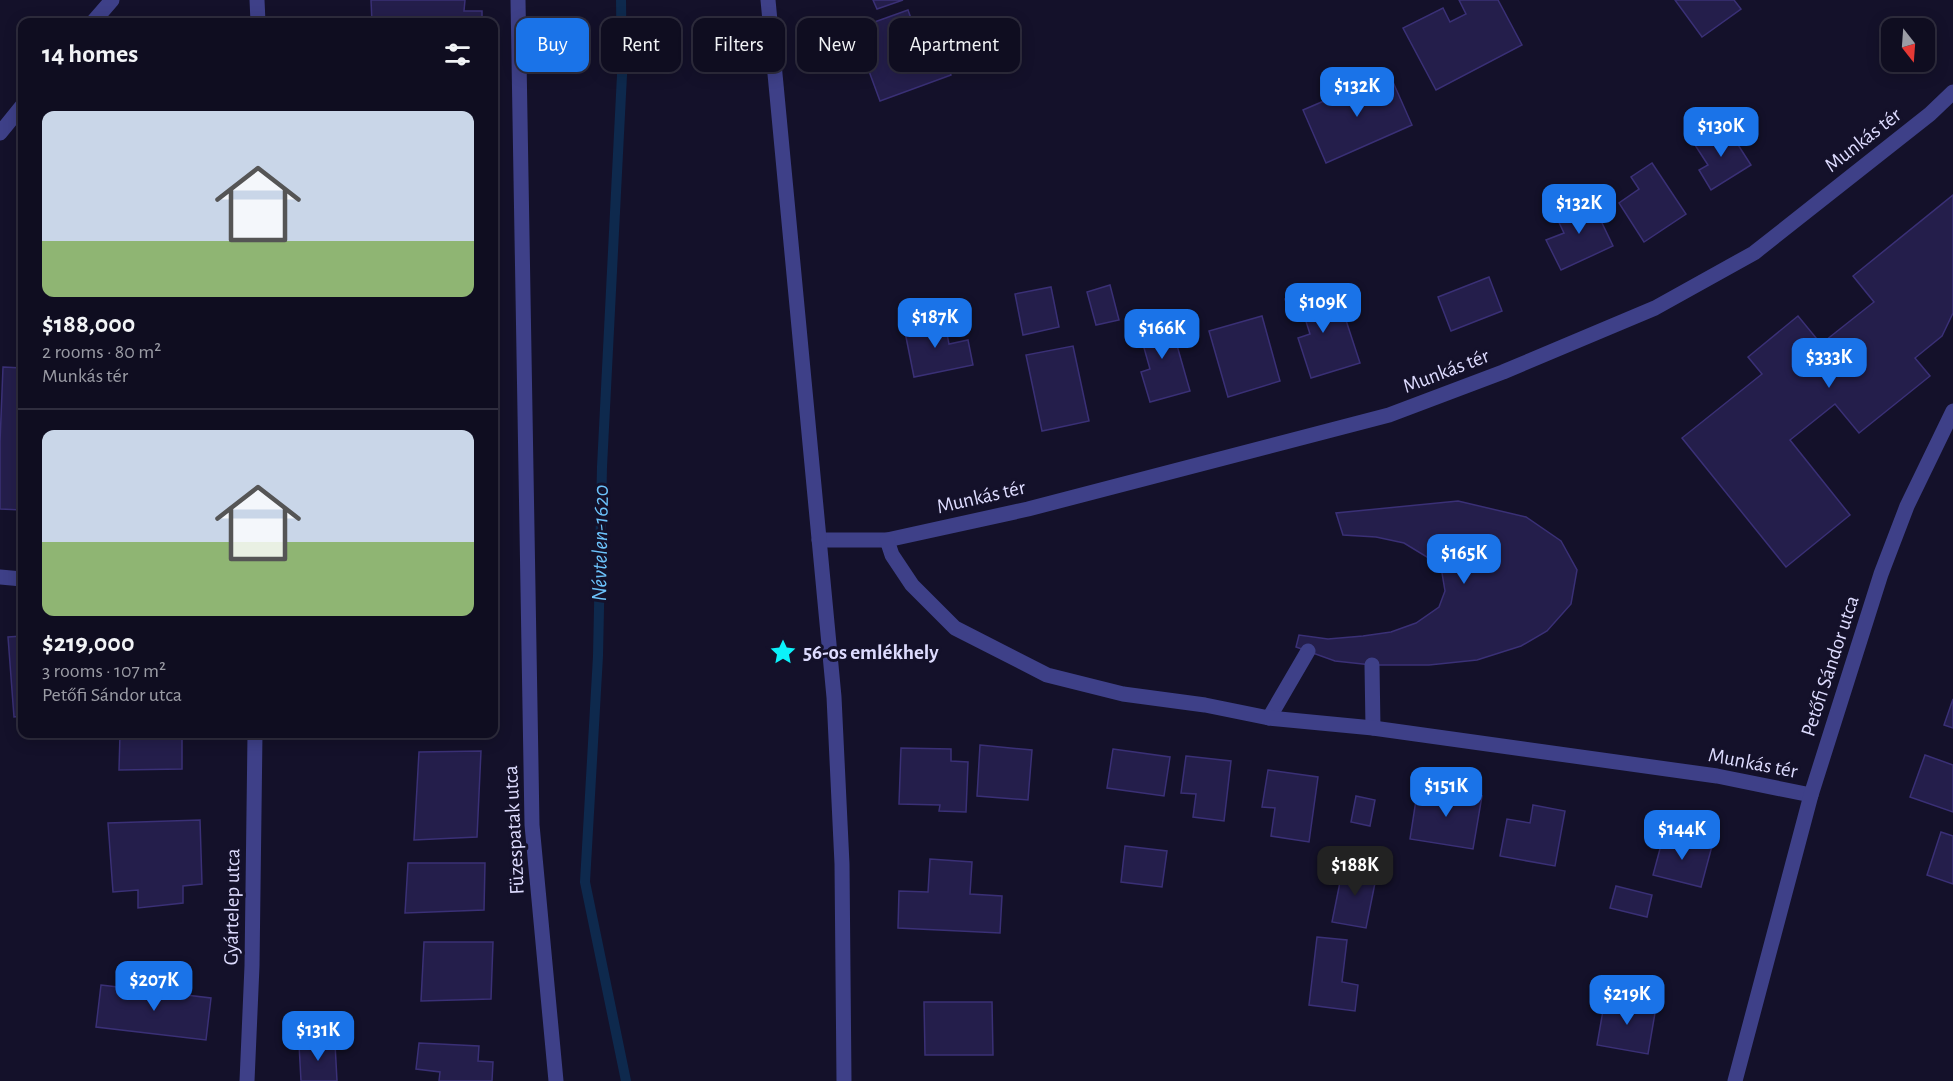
<!DOCTYPE html>
<meta charset="utf-8">
<style>
:root{--surface:#0f0d20;--page:#181629;--text:#f1f3f6;--muted:#9b9ca5;--line:#2f2d3e;--accent:#1a73e8}
body{margin:0;font-family:"Alegreya Sans",sans-serif;background:var(--page);color:var(--text);height:100vh;display:flex;flex-direction:column;font-size:22px;white-space:nowrap}
*{box-sizing:border-box;margin:0}
p{font-size:20px;color:var(--muted)}
.icon{flex:none;width:33px;height:33px;fill:none;stroke:currentColor;stroke-width:2;stroke-linecap:round;stroke-linejoin:round}
.map{position:relative;flex:1;overflow:hidden}
.side{position:absolute;left:18px;top:18px;width:480px;height:720px;display:flex;flex-direction:column;background:var(--surface);border-radius:12px;box-shadow:0 3px 15px #0003,0 0 0 2px var(--line)}
.side>*{flex:none}
.guide{position:absolute;left:516px;top:18px;width:570px;height:54px;display:flex;gap:12px}
.needle{width:39px;rotate:163deg}
.buttons{position:absolute;left:1881px;top:18px;display:grid;gap:12px}
.buttons a{display:grid;place-items:center;width:54px;height:54px;border-radius:12px;background:var(--surface);box-shadow:0 3px 15px #0003,0 0 0 2px var(--line);font-size:30px}
.price{position:absolute;translate:-50% -51px;padding:0 14px;border-radius:12px;background:var(--accent);color:#fff;font-size:20px;line-height:39px;filter:drop-shadow(0 2px 3px #0008)}
.price::after{content:'';position:absolute;left:50%;top:36px;width:18px;height:14px;margin-left:-9px;background:inherit;clip-path:polygon(0 0,100% 0,50% 100%)}
.price.on{background:#222;color:#fff}
ul{padding:0;list-style:none}
li{display:grid;align-content:center;gap:12px;height:318px;padding:0 24px}
li+li{border-top:2px solid var(--line)}
li span{display:grid;place-items:center;height:186px;border-radius:12px;color:#555}
li>.icon{margin-inline-start:auto}
span .icon{width:108px;height:108px;fill:#fffc;stroke-width:1}
li b{font-size:26px}
h2{display:flex;justify-content:space-between;align-items:center;height:72px;padding:0 24px;font-size:26px}
.chip{padding:0 21px;border-radius:12px;background:var(--surface);box-shadow:0 3px 15px #0003,0 0 0 2px var(--line);font-size:21px;line-height:54px}
.chip.on{background:var(--accent);color:#fff}
.map>svg:first-child{display:block}
.lines{fill:none;stroke-linecap:round;stroke-linejoin:round}
.stream{stroke:#0e294d;stroke-width:10}
.building{fill:#241e4b;stroke:#3a3076;stroke-width:1.5}
.service{stroke:#3e4088;stroke-width:15}
.minor{stroke:#3e4088;stroke-width:15}
.tertiary{stroke:#3e4088;stroke-width:15}
.labels{text-anchor:middle;dominant-baseline:central;stroke-width:6;stroke-linejoin:round;paint-order:stroke}
.street-label{font-size:21px;fill:#dddbfe;stroke:#14112a}
.poi-label{font-size:21px;font-weight:bold;fill:#dddbfe;stroke:#14112a;text-anchor:start}
.water-label{font-size:22px;font-style:italic;fill:#6cc3fc;stroke:#14112a}
</style>
<div class="map">
<svg width="1953" height="1081" viewBox="0 0 1953 1081">
<rect width="100%" height="100%" fill="#14112a"/>
<g class="lines">
<polyline class="stream" points="621,0 622,75 602,467 598,656 585,882 626,1081"/>
</g>
<g class="building">
<polygon points="371,0 465,0 464,11 482,11 482,22 372,22"/>
<polygon points="873,0 903,0 877,9"/>
<polygon points="1459,0 1498,0 1522,45 1436,90 1403,28 1443,8 1450,22 1466,14"/>
<polygon points="1675,0 1734,0 1741,9 1702,37"/>
<polygon points="908,10 913,24 931,17 951,75 880,101 859,44 874,38 869,24"/>
<polygon points="1389,73 1412,125 1326,163 1303,110"/>
<polygon points="1726,126 1751,165 1711,190 1699,170 1708,165 1695,145"/>
<polygon points="1652,163 1686,214 1644,242 1619,203 1639,189 1631,177"/>
<polygon points="1953,195 1953,313 1942,336 1915,358 1930,376 1859,433 1835,404 1790,440 1850,515 1786,567 1682,438 1762,374 1748,357 1798,316 1821,344 1874,302 1853,276"/>
<polygon points="1590,198 1613,246 1561,270 1546,240 1564,233 1555,214"/>
<polygon points="1489,277 1502,311 1451,331 1438,297"/>
<polygon points="1110,285 1119,320 1096,325 1087,292"/>
<polygon points="1051,287 1059,327 1023,335 1015,294"/>
<polygon points="1319,288 1326,309 1341,305 1360,363 1311,378 1298,338 1310,334 1304,315 1291,320 1285,299"/>
<polygon points="1168,314 1190,391 1150,402 1141,372 1150,369 1137,323"/>
<polygon points="1262,316 1280,381 1228,397 1209,331"/>
<polygon points="944,319 949,344 968,340 973,365 914,377 904,327"/>
<polygon points="1073,346 1089,421 1042,431 1026,355"/>
<polygon points="3,367 22,368 22,510 0,509 0,442"/>
<polygon points="1458,501 1526,517 1561,541 1577,570 1571,604 1547,631 1521,646 1477,660 1429,665 1372,665 1335,661 1296,647 1299,635 1328,639 1363,636 1391,632 1416,623 1439,607 1445,591 1442,573 1432,560 1404,543 1376,537 1343,535 1336,513"/>
<polygon points="22,636 22,716 14,717 8,637"/>
<polygon points="1953,699 1953,728 1944,725"/>
<polygon points="120,734 182,734 182,769 119,770"/>
<polygon points="980,745 1032,750 1028,800 977,796"/>
<polygon points="901,748 951,749 951,761 968,762 966,812 939,811 940,805 899,804"/>
<polygon points="1113,749 1170,757 1164,796 1107,788"/>
<polygon points="481,751 477,837 414,840 419,752"/>
<polygon points="1925,755 1953,765 1953,812 1910,797"/>
<polygon points="1186,756 1231,761 1224,821 1193,817 1196,794 1181,793"/>
<polygon points="1268,770 1318,777 1309,842 1271,836 1275,808 1262,807"/>
<polygon points="1418,787 1482,796 1473,849 1410,839"/>
<polygon points="1356,796 1375,800 1370,826 1351,822"/>
<polygon points="1533,805 1565,811 1555,866 1500,856 1507,819 1530,823"/>
<polygon points="200,820 202,884 183,886 183,903 138,908 138,890 113,892 108,823"/>
<polygon points="1941,832 1953,836 1953,884 1927,875"/>
<polygon points="1664,834 1712,846 1701,887 1653,875"/>
<polygon points="1125,846 1167,851 1162,887 1121,882"/>
<polygon points="930,859 972,862 970,894 1002,896 1000,933 898,928 899,891 928,892"/>
<polygon points="408,863 485,863 484,910 405,913"/>
<polygon points="1343,867 1377,873 1366,928 1332,922"/>
<polygon points="1616,886 1652,895 1647,917 1610,908"/>
<polygon points="1317,937 1347,940 1342,982 1358,985 1355,1011 1309,1005"/>
<polygon points="424,942 493,942 491,999 421,1001"/>
<polygon points="101,985 211,998 206,1040 96,1027"/>
<polygon points="1605,999 1656,1007 1648,1054 1597,1045"/>
<polygon points="924,1002 992,1002 993,1055 925,1055"/>
<polygon points="335,1043 337,1081 301,1081 299,1044"/>
<polygon points="419,1043 479,1046 478,1061 493,1062 492,1081 439,1081 440,1072 416,1069"/>
</g>
<g class="lines">
<g class="service">
<polyline points="1372,665 1373,728"/>
<polyline points="1269,718 1308,651"/>
</g>
<g class="minor">
<polyline points="257,0 258,22"/>
<polyline points="518,0 532,825 556,1081"/>
<polyline points="93,22 112,0"/>
<polyline points="0,133 22,106"/>
<polyline points="819,540 887,540 1028,509 1389,415 1503,372 1655,308 1754,253 1930,114 1953,92"/>
<polyline points="887,540 892,555 912,585 955,628 1047,675 1123,694 1205,705 1269,718 1373,728 1717,776 1811,795"/>
<polyline points="0,577 22,579"/>
<polyline points="247,1081 252,966 255,734"/>
<polyline points="1735,1081 1811,795 1881,574 1907,506 1953,411"/>
</g>
<polyline class="tertiary" points="768,0 834,697 842,864 844,1081"/>
</g>
<defs>
<g id="sight-bare" transform="scale(2.07)"><path d="M0-6L1.8-2.2L6-1.7L2.9 1.2L3.7 5.4L0 3.3L-3.7 5.4L-2.9 1.2L-6-1.7L-1.8-2.2Z" fill="#0cf2fa" stroke="#14112a" stroke-width="2.5" paint-order="stroke"/></g>
</defs>
<g fill-rule="evenodd">
<use href="#sight-bare" x="783" y="652"/>
</g>
<g class="labels">
<g class="street-label">
<text transform="translate(1863 140) rotate(-38)">Munkás tér</text>
<text transform="translate(1446 371) rotate(-21)">Munkás tér</text>
<text transform="translate(981 497) rotate(-13)">Munkás tér</text>
<text transform="translate(1830 666) rotate(-72)">Petőfi Sándor utca</text>
<text transform="translate(1753 763) rotate(11)">Munkás tér</text>
<text transform="translate(514 830) rotate(-93)">Füzespatak utca</text>
<text transform="translate(232 907) rotate(-89)">Gyártelep utca</text>
</g>
<g class="poi-label">
<text x="803" y="652">56-os emlékhely</text>
</g>
<g class="water-label">
<text transform="translate(600 543) rotate(-89)">Névtelen-1620</text>
</g>
</g>
</svg>
<div class="buttons">
<a><svg class="needle" viewBox="-14 -14 28 28"><path d="M0-13l5 13h-10z" fill="#e53935"/><path d="M0 13l5-13h-10z" fill="#9b9ca5"/></svg></a>
</div>
<b class="price" style="left:1357px;top:118px">$132K</b>
<b class="price" style="left:1721px;top:158px">$130K</b>
<b class="price" style="left:1579px;top:235px">$132K</b>
<b class="price" style="left:1323px;top:334px">$109K</b>
<b class="price" style="left:935px;top:349px">$187K</b>
<b class="price" style="left:1162px;top:360px">$166K</b>
<b class="price" style="left:1829px;top:389px">$333K</b>
<b class="price" style="left:1464px;top:585px">$165K</b>
<b class="price" style="left:1446px;top:818px">$151K</b>
<b class="price" style="left:1682px;top:861px">$144K</b>
<b class="price on" style="left:1355px;top:897px">$188K</b>
<b class="price" style="left:154px;top:1012px">$207K</b>
<b class="price" style="left:1627px;top:1026px">$219K</b>
<b class="price" style="left:318px;top:1062px">$131K</b>
<div class="guide">
<a class="chip on">Buy</a>
<a class="chip">Rent</a>
<a class="chip">Filters</a>
<a class="chip">New</a>
<a class="chip">Apartment</a>
</div>
<section class="side">
<h2>14 homes<svg class="icon" aria-label="filters" viewBox="0 0 24 24"><path d="M4 7h16M4 17h16"/><circle cx="9" cy="7" r="2"/><circle cx="15" cy="17" r="2"/></svg></h2>
<ul>
<li><span style="background:linear-gradient(#c9d6e8 70%,#8fb573 0)"><svg class="icon" aria-label="home" viewBox="0 0 24 24"><path d="M3 11l9-7 9 7M6 9v11h12V9"/></svg></span><div><b>$188,000</b><p>2 rooms · 80 m²</p><p>Munkás tér</p></div></li>
<li><span style="background:linear-gradient(#c9d6e8 60%,#8fb573 0)"><svg class="icon" aria-label="home" viewBox="0 0 24 24"><path d="M3 11l9-7 9 7M6 9v11h12V9"/></svg></span><div><b>$219,000</b><p>3 rooms · 107 m²</p><p>Petőfi Sándor utca</p></div></li>
</ul>
</section>
</div>
